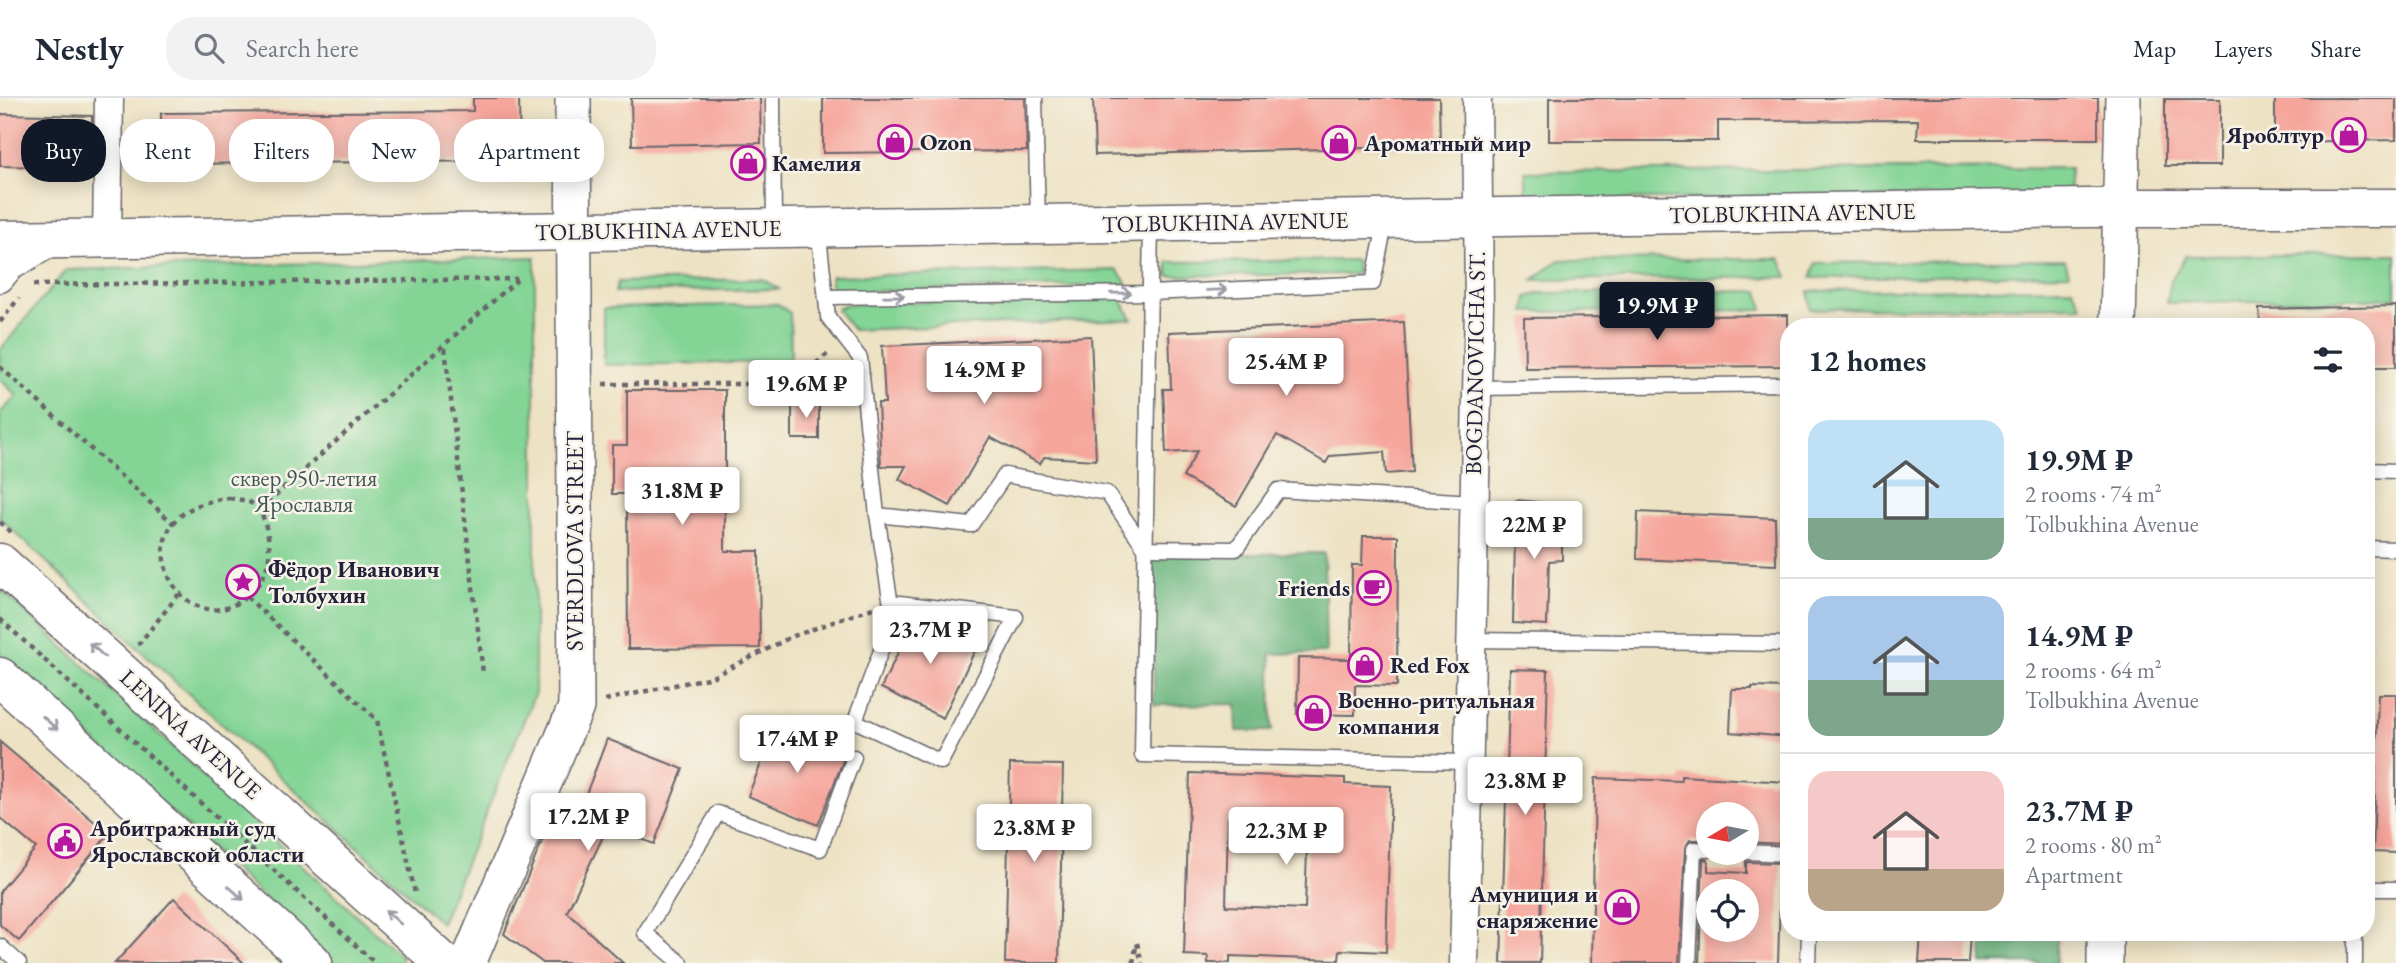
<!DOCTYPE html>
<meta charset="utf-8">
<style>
:root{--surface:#fff;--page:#f2f2f3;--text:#1f2937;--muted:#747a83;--line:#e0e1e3;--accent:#111827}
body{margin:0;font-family:"EB Garamond",serif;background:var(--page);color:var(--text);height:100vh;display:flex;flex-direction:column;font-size:26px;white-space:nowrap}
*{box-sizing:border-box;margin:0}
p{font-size:23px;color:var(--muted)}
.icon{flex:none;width:38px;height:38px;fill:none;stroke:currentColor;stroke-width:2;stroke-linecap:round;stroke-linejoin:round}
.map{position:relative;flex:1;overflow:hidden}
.drawer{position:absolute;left:1780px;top:220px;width:595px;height:623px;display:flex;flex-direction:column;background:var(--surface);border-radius:28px;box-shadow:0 4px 18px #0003}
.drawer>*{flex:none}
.guide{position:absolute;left:21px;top:21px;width:665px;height:63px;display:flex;gap:14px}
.needle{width:46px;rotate:260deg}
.tools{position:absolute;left:1696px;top:704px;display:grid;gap:14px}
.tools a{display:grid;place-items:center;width:63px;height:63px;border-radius:50%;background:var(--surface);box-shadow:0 4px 18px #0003;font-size:35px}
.price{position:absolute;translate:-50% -60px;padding:0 16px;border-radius:7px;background:#fff;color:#222;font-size:23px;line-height:46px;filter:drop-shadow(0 2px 4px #0008)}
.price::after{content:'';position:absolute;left:50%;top:42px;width:21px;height:16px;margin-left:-10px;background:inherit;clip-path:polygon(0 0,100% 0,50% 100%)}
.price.current{background:var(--accent);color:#fff}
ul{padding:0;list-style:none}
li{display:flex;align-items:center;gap:21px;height:175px;padding:0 28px}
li+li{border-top:2px solid var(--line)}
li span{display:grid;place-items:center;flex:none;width:196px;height:140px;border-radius:21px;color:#555}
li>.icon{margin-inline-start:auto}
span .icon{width:84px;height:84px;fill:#fffc;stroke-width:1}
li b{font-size:30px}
h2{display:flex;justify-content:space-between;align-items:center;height:84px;padding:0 28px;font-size:30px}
.chip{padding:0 24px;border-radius:28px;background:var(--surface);box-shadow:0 4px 18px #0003;font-size:24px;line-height:63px}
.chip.current{background:var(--accent);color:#fff}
header{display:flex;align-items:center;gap:42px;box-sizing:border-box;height:98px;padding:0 35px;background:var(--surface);border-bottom:2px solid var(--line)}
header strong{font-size:33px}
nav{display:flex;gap:38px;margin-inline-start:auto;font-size:24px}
.search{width:490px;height:63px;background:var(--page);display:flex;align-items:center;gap:18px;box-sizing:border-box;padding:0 24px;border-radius:28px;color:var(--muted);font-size:26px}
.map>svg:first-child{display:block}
.green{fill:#83d495;stroke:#527b68;stroke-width:2}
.forest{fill:#6ab67e;stroke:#466c5c;stroke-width:2}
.building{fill:#f6a59b;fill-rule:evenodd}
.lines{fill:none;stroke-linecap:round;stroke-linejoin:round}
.service-casing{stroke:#69656b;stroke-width:17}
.minor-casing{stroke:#69656b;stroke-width:31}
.tertiary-casing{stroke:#69656b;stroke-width:38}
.secondary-casing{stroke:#69656b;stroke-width:41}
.path{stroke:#69656b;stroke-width:4.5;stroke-dasharray:5 5;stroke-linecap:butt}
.service{stroke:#fff;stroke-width:14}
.minor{stroke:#fff;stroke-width:28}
.tertiary{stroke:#fff;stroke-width:35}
.secondary{stroke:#fff;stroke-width:38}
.oneway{stroke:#9c9ca7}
.labels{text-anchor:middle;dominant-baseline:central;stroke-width:5;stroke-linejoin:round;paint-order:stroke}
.poi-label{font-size:23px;font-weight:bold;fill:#22223b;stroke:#f7f3e8;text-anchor:start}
.street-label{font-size:23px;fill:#22223b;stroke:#f7f3e8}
.park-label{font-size:23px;fill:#3f5756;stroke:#f7f3e8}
</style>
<header>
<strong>Nestly</strong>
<div class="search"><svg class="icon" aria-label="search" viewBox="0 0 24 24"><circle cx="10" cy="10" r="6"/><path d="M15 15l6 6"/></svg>Search here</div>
<nav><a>Map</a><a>Layers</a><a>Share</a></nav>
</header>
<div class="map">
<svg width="2396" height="865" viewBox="0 0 2396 865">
<rect width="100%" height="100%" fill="#f7f3e8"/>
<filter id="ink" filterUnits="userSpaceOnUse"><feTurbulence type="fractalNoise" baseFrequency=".0143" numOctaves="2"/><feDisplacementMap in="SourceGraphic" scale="14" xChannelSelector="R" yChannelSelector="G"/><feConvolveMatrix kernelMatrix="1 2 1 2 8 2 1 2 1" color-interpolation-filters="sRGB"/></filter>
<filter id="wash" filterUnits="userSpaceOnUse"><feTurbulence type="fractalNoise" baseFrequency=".00686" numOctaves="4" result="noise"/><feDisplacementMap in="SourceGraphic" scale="28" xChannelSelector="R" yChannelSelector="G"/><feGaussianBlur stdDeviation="1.57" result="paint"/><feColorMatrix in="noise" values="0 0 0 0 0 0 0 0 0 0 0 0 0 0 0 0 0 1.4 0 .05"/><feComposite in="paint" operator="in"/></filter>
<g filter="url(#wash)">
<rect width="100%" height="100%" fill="#ede2c3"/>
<g class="green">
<polygon points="2070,70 2068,98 1526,102 1526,74"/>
<polygon points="2396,156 2396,200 2167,205 2171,182 2186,158"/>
<polygon points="535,159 535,595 441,825 136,548 0,420 0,315 17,298 0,281 0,252 66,172"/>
<polygon points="1780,161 1788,179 1533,182 1559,162"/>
<polygon points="1356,162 1357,176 1168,178 1168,164"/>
<polygon points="2065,162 2069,176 1811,180 1816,165"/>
<polygon points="1117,172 1128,187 831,194 831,178"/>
<polygon points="762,181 779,191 615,194 618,184"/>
<polygon points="2072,190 2082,208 1810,211 1809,193"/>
<polygon points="1759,193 1763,212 1525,214 1527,199 1541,195"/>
<polygon points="1120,199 1132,221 853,232 836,211 847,206"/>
<polygon points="778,206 790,215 791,258 787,264 604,267 604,210"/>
<polygon points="0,491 402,859 400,865 335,865 0,556"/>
</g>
<g class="forest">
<polygon points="1324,455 1326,555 1271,556 1272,633 1237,633 1236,606 1154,607 1152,457"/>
<polygon points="1983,835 2057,835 2056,865 1982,865"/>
</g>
<g id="blocks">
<g class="building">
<polygon points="473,0 519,0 520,63 161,66 161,15 473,13"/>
<polygon points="631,0 760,0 761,45 632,47"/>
<polygon points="823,0 1025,0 1027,53 823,55"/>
<polygon points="1093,0 1439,0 1440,48 1095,57"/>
<polygon points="1549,0 2098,0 2098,41 1917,41 1918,22 1718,23 1718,43 1549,43"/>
<polygon points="2275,0 2396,0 2396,42 2275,44"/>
<rect x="2165" y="1" width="55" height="67"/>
<polygon points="0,16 92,18 91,70 0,68"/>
<polygon points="2396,208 2396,269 2366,269 2366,229 2260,229 2259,211"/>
<polygon points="1788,217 1788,268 1525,270 1524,220"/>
<polygon points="1404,224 1412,374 1386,376 1384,354 1330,358 1326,365 1277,337 1236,408 1183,379 1197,353 1166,355 1163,291 1171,291 1169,234"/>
<polygon points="1091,238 1096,362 1044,359 1040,366 990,339 950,408 899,381 906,368 881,368 878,305 885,305 882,248"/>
<polygon points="627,292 725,292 725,453 759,453 760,550 628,551 627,396 612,396 612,347 627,347"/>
<rect x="792" y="302" width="27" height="39"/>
<polygon points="1516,402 1548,405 1548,422 1562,423 1562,462 1549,463 1547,527 1513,525"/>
<polygon points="1638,414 1775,420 1776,467 1637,461"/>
<polygon points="1363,438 1398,438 1397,588 1355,587 1355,617 1297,616 1298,560 1351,561 1352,467 1362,467"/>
<polygon points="916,517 978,546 943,620 881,590"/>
<polygon points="1510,571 1548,572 1540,865 1501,865"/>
<polygon points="1752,589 1788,590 1788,639 1730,634 1732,591 1752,591"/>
<polygon points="2378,596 2396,596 2396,755 2373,754"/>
<polygon points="777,626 846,655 818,727 748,698"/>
<polygon points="607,641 683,671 654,746 608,728 567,814 623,865 543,865 504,836 556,709 578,717"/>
<polygon points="0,644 109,736 19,843 0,827 0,793 36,750 0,720"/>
<polygon points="1010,666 1063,667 1059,865 1005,865"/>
<path d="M1190 675 1345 680V686L1391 688 1386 854 1340 852 1339 862 1230 858V865H1208V858L1184 857ZM1228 720 1308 723 1305 811 1226 808Z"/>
<polygon points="1681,678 1788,684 1788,740 1782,740 1782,746 1746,744 1746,716 1708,716 1708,742 1690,742 1685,750 1679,865 1592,865 1595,680 1681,683"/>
<path d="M1703 761 1708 762V773L1746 775V764L1781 765 1778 865H1699ZM1708 793H1746V831H1708Z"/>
<polygon points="174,800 244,865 115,865"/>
<polygon points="1921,835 1970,835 1968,865 1919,865"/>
</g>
</g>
</g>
<g filter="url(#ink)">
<use href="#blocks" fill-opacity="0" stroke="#69656b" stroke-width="2"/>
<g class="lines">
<g class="service-casing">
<g id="service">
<polyline points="773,0 774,128"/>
<polyline points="1035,0 1038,125"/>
<polyline points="1151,125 1142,657 1468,664"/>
<polyline points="818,130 828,219 860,260 877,417 893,520 855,623 941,664 1016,519 891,504"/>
<polyline points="826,199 1149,195 1373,185 1386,122"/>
<polyline points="1476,290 1788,286"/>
<polyline points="2366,372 2396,373"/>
<polyline points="877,417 971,427 1005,377 1107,395 1145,450 1236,451 1278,392 1473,404"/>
<polyline points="2366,450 2396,451"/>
<polyline points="1471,542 1788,546"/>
<polyline points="1746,754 1788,756"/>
<polyline points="2366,791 2396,791"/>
<polyline points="0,848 19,865"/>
<polyline points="681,865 645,835 718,715 820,751 854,659"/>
<polyline points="1689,865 1694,751 1708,752"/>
<polyline points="1808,865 1809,835"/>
<polyline points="2355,865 2355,835"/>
</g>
</g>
<g class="minor-casing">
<g id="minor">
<polyline points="107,141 109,0"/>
<polyline points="0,180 9,169 53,143"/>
<polyline points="1464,865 1479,209 1477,0"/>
</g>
</g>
<g class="tertiary-casing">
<g id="tertiary">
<polyline points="2118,229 2123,0"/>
<polyline points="468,865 576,609 573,0"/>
<polyline points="2105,865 2105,835"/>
</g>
</g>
<g class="secondary-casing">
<g id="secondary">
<polyline points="0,142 2087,110 2396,110"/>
<polyline points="0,465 444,865"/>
<polyline points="0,579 313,865"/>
</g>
</g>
<g class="path">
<polyline points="33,187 517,181"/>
<polyline points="0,224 19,200"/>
<polyline points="445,250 483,575"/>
<polyline points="0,269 174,426"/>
<polyline points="603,286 791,286 831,253"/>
<path d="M229 400 248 403 260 411C271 440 276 466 254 491 187 566 102 413 229 400Z"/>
<polyline points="260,411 517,182"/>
<polyline points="0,424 12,435"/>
<polyline points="247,499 377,622 415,795"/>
<polyline points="0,521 375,865"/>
<polyline points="138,547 179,496"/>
<polyline points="605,602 712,579 791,539 873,510"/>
<polyline points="1137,845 1142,865"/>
<polyline points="1133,865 1136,849"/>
</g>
<use href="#service" class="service"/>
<use href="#minor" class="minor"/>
<use href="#tertiary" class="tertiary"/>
<use href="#secondary" class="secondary"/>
</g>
<defs><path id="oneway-shaft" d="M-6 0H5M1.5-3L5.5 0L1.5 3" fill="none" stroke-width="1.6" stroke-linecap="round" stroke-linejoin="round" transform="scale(1.75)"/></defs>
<g class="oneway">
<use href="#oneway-shaft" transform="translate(1217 192) rotate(-2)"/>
<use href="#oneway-shaft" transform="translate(1121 195) rotate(-1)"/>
<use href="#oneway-shaft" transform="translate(894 198) rotate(-1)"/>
<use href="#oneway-shaft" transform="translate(97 552) rotate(-138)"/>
<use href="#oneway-shaft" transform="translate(50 625) rotate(42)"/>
<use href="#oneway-shaft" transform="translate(236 795) rotate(42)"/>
<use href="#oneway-shaft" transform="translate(393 819) rotate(-138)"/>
</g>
</g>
<defs>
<g id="shop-ring" transform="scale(1.75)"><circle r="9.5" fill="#f7f3e8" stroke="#b5179e" stroke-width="1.5"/><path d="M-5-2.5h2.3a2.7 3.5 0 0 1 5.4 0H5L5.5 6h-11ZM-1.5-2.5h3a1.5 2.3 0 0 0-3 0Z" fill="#b5179e"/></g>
<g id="sight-ring" transform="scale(1.75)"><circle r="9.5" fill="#f7f3e8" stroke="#b5179e" stroke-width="1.5"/><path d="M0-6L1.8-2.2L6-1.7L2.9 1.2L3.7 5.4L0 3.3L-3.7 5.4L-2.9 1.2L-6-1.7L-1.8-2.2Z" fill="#b5179e"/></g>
<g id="cafe-ring" transform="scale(1.75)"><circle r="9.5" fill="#f7f3e8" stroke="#b5179e" stroke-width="1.5"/><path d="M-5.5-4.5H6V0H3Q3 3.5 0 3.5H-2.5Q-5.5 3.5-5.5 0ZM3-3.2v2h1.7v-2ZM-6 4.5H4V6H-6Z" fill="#b5179e"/></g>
<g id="civic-ring" transform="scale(1.75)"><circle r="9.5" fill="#f7f3e8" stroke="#b5179e" stroke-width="1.5"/><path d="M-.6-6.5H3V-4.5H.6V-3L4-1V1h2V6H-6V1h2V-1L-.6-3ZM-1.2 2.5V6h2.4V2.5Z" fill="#b5179e"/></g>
</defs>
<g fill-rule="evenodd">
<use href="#shop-ring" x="2349" y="37"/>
<use href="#shop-ring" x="895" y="44"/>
<use href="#shop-ring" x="1339" y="45"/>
<use href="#shop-ring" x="748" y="65"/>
<use href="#sight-ring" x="243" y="484"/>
<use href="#cafe-ring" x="1374" y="490"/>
<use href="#shop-ring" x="1365" y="567"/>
<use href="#shop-ring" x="1314" y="615"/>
<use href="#civic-ring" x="65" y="743"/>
<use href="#shop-ring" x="1622" y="809"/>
</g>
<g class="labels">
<g class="poi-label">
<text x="2324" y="37" text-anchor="end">Яроблтур</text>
<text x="920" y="44">Ozon</text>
<text x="1364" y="45">Ароматный мир</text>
<text x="772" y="65">Камелия</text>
<text x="268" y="471">Фёдор Иванович<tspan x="268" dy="26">Толбухин</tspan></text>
<text x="1350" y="490" text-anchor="end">Friends</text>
<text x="1390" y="567">Red Fox</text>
<text x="1338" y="602">Военно-ритуальная<tspan x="1338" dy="26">компания</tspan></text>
<text x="90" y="730">Арбитражный суд<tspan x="90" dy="26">Ярославской области</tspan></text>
<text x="1598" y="796" text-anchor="end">Амуниция и<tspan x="1598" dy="26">снаряжение</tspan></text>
</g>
<g class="street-label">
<text transform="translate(1792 115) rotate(-1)">TOLBUKHINA AVENUE</text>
<text transform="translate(1225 124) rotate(-1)">TOLBUKHINA AVENUE</text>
<text transform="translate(658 132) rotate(-1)">TOLBUKHINA AVENUE</text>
<text transform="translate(1475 265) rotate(-89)">BOGDANOVICHA ST.</text>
<text transform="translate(575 443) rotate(-90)">SVERDLOVA STREET</text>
<text transform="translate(191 636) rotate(42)">LENINA AVENUE</text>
</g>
<g class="park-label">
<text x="304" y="380">сквер 950-летия<tspan x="304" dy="26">Ярославля</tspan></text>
</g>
</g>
</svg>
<div class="tools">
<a><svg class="needle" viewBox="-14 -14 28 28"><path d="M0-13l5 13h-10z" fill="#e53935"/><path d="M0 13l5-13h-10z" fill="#747a83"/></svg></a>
<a><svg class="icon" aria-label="locate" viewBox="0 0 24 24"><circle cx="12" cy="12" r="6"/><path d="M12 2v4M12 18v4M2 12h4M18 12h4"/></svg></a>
</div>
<b class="price current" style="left:1657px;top:244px">19.9M ₽</b>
<b class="price" style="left:1286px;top:300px">25.4M ₽</b>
<b class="price" style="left:984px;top:308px">14.9M ₽</b>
<b class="price" style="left:806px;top:322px">19.6M ₽</b>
<b class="price" style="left:682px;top:429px">31.8M ₽</b>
<b class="price" style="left:1534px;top:463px">22M ₽</b>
<b class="price" style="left:930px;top:568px">23.7M ₽</b>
<b class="price" style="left:797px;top:677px">17.4M ₽</b>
<b class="price" style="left:1525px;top:719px">23.8M ₽</b>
<b class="price" style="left:588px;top:755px">17.2M ₽</b>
<b class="price" style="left:1034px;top:766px">23.8M ₽</b>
<b class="price" style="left:1286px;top:769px">22.3M ₽</b>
<div class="guide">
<a class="chip current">Buy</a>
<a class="chip">Rent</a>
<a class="chip">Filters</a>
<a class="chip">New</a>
<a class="chip">Apartment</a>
</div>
<section class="drawer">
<h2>12 homes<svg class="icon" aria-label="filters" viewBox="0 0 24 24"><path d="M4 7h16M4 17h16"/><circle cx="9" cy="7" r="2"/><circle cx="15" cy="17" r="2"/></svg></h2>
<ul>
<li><span style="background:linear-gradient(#bfe0f5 70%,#7fa58c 0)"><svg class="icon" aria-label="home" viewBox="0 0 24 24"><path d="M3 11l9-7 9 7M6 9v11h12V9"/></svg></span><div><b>19.9M ₽</b><p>2 rooms · 74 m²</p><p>Tolbukhina Avenue</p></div></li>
<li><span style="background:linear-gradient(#a9c7e8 60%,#7fa58c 0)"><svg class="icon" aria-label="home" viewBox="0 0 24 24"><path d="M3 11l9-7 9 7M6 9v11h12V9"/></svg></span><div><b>14.9M ₽</b><p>2 rooms · 64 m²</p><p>Tolbukhina Avenue</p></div></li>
<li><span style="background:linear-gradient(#f6c9c9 70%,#b9a48a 0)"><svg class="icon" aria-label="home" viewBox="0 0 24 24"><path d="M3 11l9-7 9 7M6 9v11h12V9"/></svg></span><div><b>23.7M ₽</b><p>2 rooms · 80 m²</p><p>Apartment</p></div></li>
</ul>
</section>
</div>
